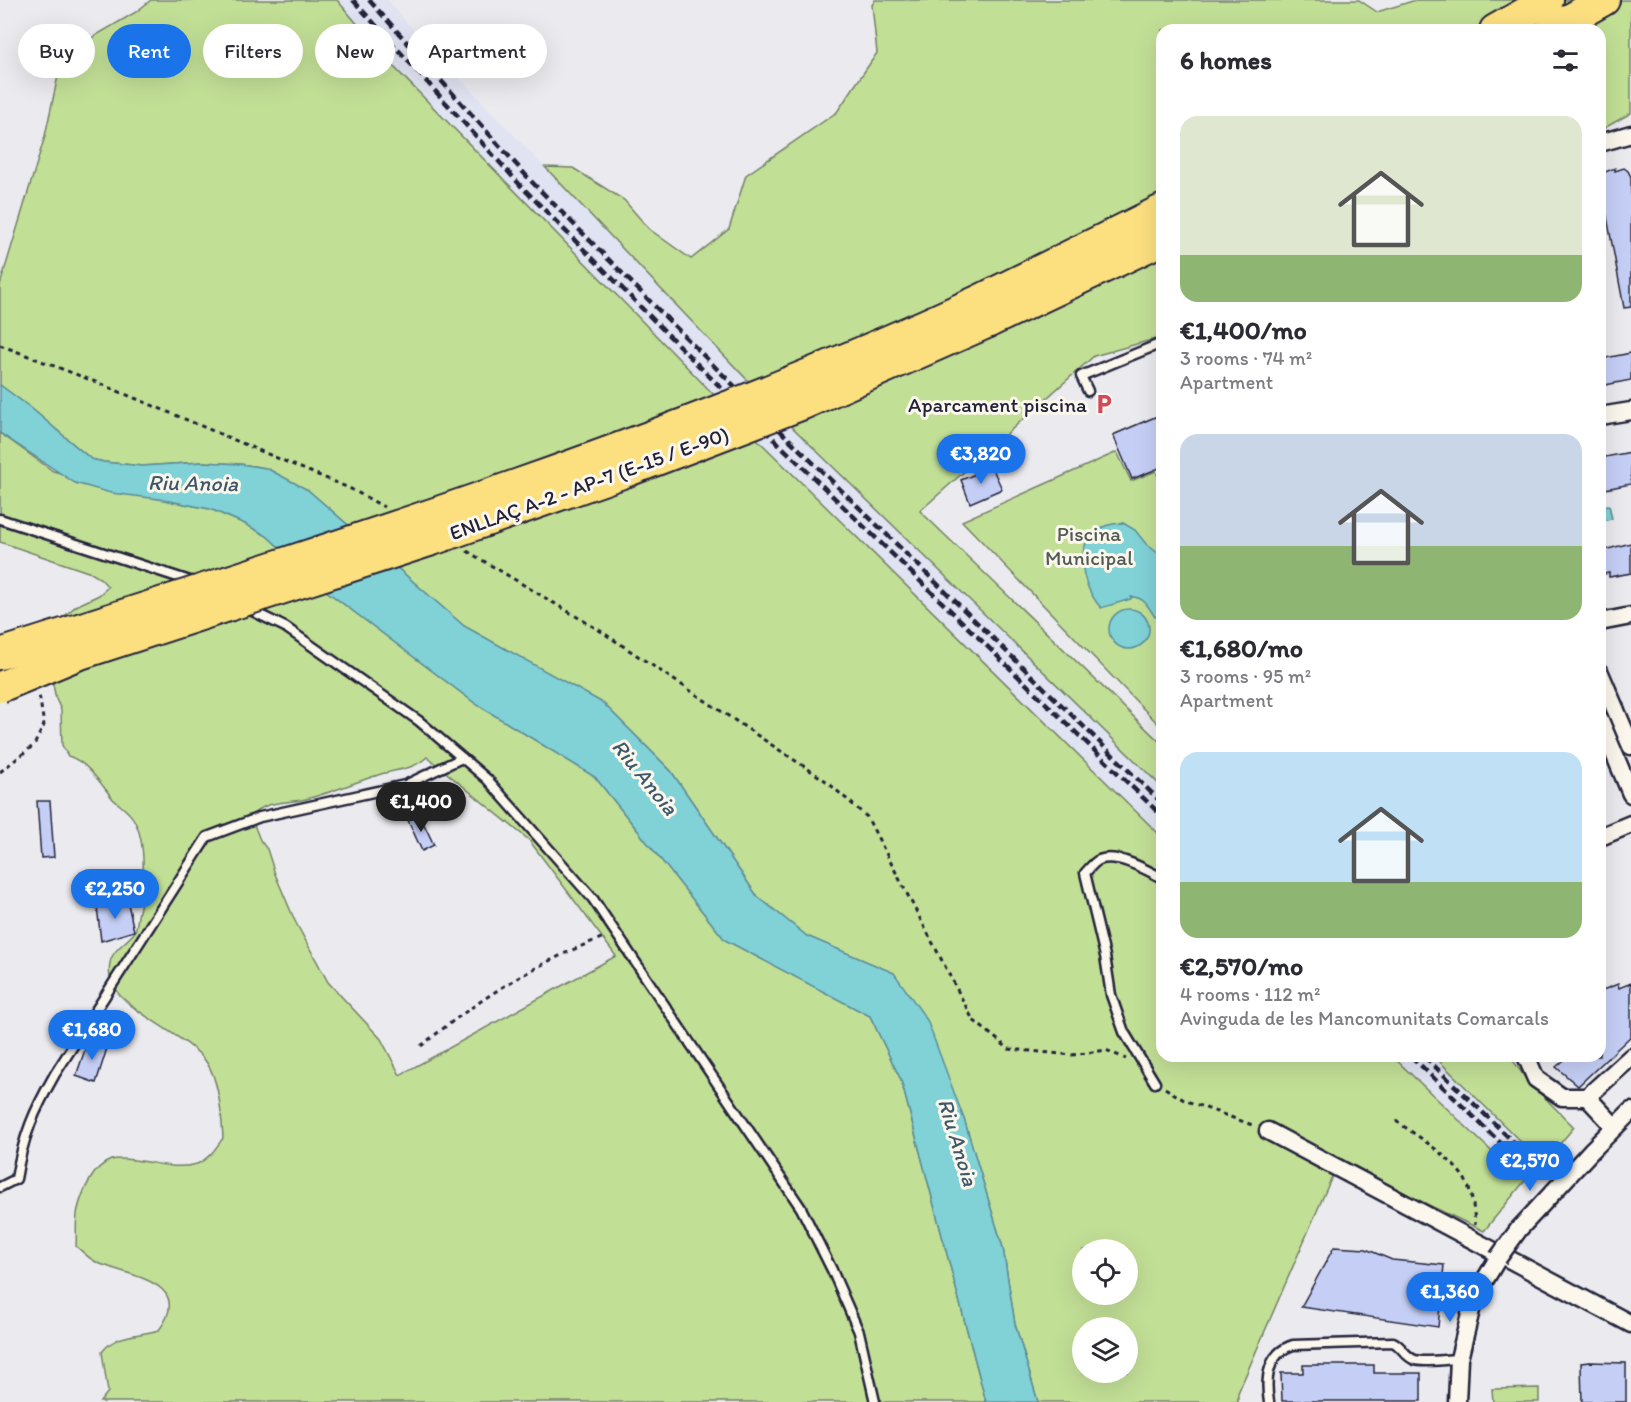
<!DOCTYPE html>
<meta charset="utf-8">
<style>
:root{--surface:#fff;--page:#f7f7f7;--text:#2b2b33;--muted:#7c7c81;--accent:#1a73e8}
body{margin:0;font-family:Itim,sans-serif;background:var(--page);color:var(--text);height:100vh;display:flex;flex-direction:column;font-size:22px;white-space:nowrap}
*{box-sizing:border-box;margin:0}
p{font-size:20px;color:var(--muted)}
.icon{flex:none;width:33px;height:33px;fill:none;stroke:currentColor;stroke-width:2;stroke-linecap:round;stroke-linejoin:round}
.map{position:relative;flex:1;overflow:hidden}
.panel{position:absolute;left:1156px;top:24px;width:450px;height:1038px;display:flex;flex-direction:column;background:var(--surface);border-radius:18px;box-shadow:0 6px 24px #0002}
.panel>*{flex:none}
.guide{position:absolute;left:18px;top:24px;width:570px;height:54px;display:flex;gap:12px}
.buttons{position:absolute;left:1072px;top:1239px;display:grid;gap:12px}
.buttons a{display:grid;place-items:center;width:66px;height:66px;border-radius:50%;background:var(--surface);box-shadow:0 6px 24px #0002;font-size:30px}
.price{position:absolute;translate:-50% -51px;padding:0 14px;border-radius:21px;background:var(--accent);color:#fff;font-size:20px;line-height:39px;filter:drop-shadow(0 2px 3px #0008)}
.price::after{content:'';position:absolute;left:50%;top:36px;width:18px;height:14px;margin-left:-9px;background:inherit;clip-path:polygon(0 0,100% 0,50% 100%)}
.price.on{background:#222;color:#fff}
ul{padding:0;list-style:none}
li{display:grid;align-content:center;gap:12px;height:318px;padding:0 24px}
li span{display:grid;place-items:center;height:186px;border-radius:18px;color:#555}
li>.icon{margin-inline-start:auto}
span .icon{width:108px;height:108px;fill:#fffc;stroke-width:1}
li b{font-size:26px}
h2{display:flex;justify-content:space-between;align-items:center;height:72px;padding:0 24px;font-size:26px}
.pill{padding:0 21px;border-radius:27px;background:var(--surface);box-shadow:0 6px 24px #0002;font-size:21px;line-height:54px}
.pill.on{background:var(--accent);color:#fff}
.map>svg:first-child{display:block}
.built{fill:#e0e3f1}
.green{fill:#c2df96;stroke:#728068;stroke-width:1.5;fill-rule:evenodd}
.water{fill:#80d2d7;stroke:#5a8c99;stroke-width:1.5}
.building{fill:#c5cff6;stroke:#22223b;stroke-width:1.5}
.lines{fill:none;stroke-linecap:round;stroke-linejoin:round}
.service-casing{stroke:#22223b;stroke-width:13}
.minor-casing{stroke:#22223b;stroke-width:21}
.motorway-casing{stroke:#22223b;stroke-width:34}
.path{stroke:#22223b;stroke-width:3;stroke-dasharray:4.5 4.5;stroke-linecap:butt}
.service{stroke:#fbf7ec;stroke-width:8}
.minor{stroke:#fbf7ec;stroke-width:16}
.motorway{stroke:#fce080;stroke-width:30}
.rail{stroke:#22223b;stroke-width:4.5;stroke-dasharray:9 4.5;stroke-linecap:butt}
.minor-bridge-casing{stroke:#22223b;stroke-width:21;stroke-linecap:butt}
.motorway-bridge-casing{stroke:#22223b;stroke-width:34;stroke-linecap:butt}
.minor-bridge{stroke:#fbf7ec;stroke-width:16}
.motorway-bridge{stroke:#fce080;stroke-width:30}
.labels{text-anchor:middle;dominant-baseline:central;stroke-width:6;stroke-linejoin:round;paint-order:stroke}
.poi-label{font-size:21px;fill:#22223b;stroke:#fbf7ec;text-anchor:end}
.street-label{font-size:21px;fill:#22223b;stroke:#fbf7ec}
.park-label{font-size:21px;fill:#525b56;stroke:#fbf7ec}
.water-label{font-size:22px;font-style:italic;fill:#3e576a;stroke:#fbf7ec}
</style>
<div class="map">
<svg width="1631" height="1402" viewBox="0 0 1631 1402">
<rect width="100%" height="100%" fill="#ebebef"/>
<filter id="ink" filterUnits="userSpaceOnUse"><feTurbulence type="fractalNoise" baseFrequency=".0167" numOctaves="2"/><feDisplacementMap in="SourceGraphic" scale="12" xChannelSelector="R" yChannelSelector="G"/><feConvolveMatrix kernelMatrix="1 2 1 2 8 2 1 2 1" color-interpolation-filters="sRGB"/></filter>
<g filter="url(#ink)">
<g class="built">
<polygon points="337,0 388,0 411,27 792,427 1162,787 1162,837 760,442 392,65"/>
<polygon points="1392,1056 1434,1056 1528,1149 1509,1168"/>
</g>
<g class="green">
<path d="M151 0H337L392 65 760 442 1162 837V1056H1392L1509 1168 1528 1149 1434 1056H1510L1526 1079 1574 1127 1550 1156 1523 1183 1484 1231 1418 1200 1340 1158 1238 1393V1402H1038L1015 1324 1003 1248 964 1119 894 973 806 936 757 896 671 771 603 703 464 626 308 490 266 468 240 464 202 462 142 466 104 462 91 459 31 408 0 385V285L45 136 59 71 64 61 81 44 136 12ZM1083 1250H1128V1294H1083ZM1083 1328H1128V1372H1083Z"/>
<polygon points="875,0 1359,0 1377,12 1416,0 1631,0 1631,113 1601,130 1600,30 1162,30 1162,337 1094,356 920,511 1159,741 1162,742 1162,787 792,427 545,167 573,168 624,200 649,229 691,259 729,229 746,175 837,112 877,53 872,5"/>
<path d="M0 433 53 471 159 499 210 509 245 524 267 536 325 590 476 704 595 777 725 940 870 1016 901 1080 986 1402H100L108 1392 102 1352C116 1333 139 1336 159 1330 195 1282 129 1276 98 1263 89 1259 83 1252 76 1246 77 1234 75 1220 78 1209 82 1193 93 1166 111 1160 122 1157 136 1160 147 1162 163 1165 181 1169 197 1164 209 1159 216 1148 223 1138 222 1117 219 1081 207 1063 189 1035 115 1008 110 978 106 952 120 949 134 933 137 929 137 921 138 916 144 891 147 845 135 822 131 812 120 806 113 799 100 783 88 762 68 756L62 745 61 710 56 699 47 656 59 621 76 606 99 595 108 587 101 579 91 573 0 542ZM427 757 529 840 616 956 400 1075 381 1039 328 982 295 921 275 874 267 849 260 840 251 817C266 799 284 804 306 799 331 793 355 782 381 774 398 769 413 770 427 757Z"/>
<polygon points="1117,452 1131,481 1156,471 1162,487 1162,728 962,521"/>
<polygon points="1539,1388 1539,1402 1493,1402 1492,1389"/>
</g>
<g class="water">
<polygon points="0,385 31,408 91,459 104,462 142,466 203,462 240,464 266,468 308,490 464,626 603,703 671,771 757,896 807,936 894,973 927,1020 964,1119 1003,1248 1015,1324 1038,1402 986,1402 901,1080 870,1016 725,940 595,777 476,704 325,590 267,536 245,524 210,509 159,499 111,493 75,483 0,433"/>
<polygon points="1609,505 1612,519 1601,521 1601,506"/>
<path d="M1123 523 1135 530 1146 544 1162 556V615L1155 617C1148 607 1145 597 1131 597V599L1101 608C1075 578 1071 524 1123 523Z"/>
<circle cx="1129" cy="629" r="20"/>
</g>
<g class="building">
<polygon points="1615,168 1615,171 1624,168 1628,171 1631,177 1631,307 1624,308 1604,201 1600,202 1600,174"/>
<polygon points="1631,353 1631,380 1600,386 1600,359"/>
<polygon points="1162,414 1162,467 1132,479 1113,435"/>
<polygon points="1631,452 1631,484 1600,490 1600,458"/>
<polygon points="992,467 1002,489 970,503 961,480"/>
<polygon points="1631,543 1631,573 1609,577 1609,573 1600,575 1600,554 1605,553 1604,550"/>
<polygon points="37,801 50,801 54,857 41,858"/>
<polygon points="419,814 434,845 422,851 408,820"/>
<polygon points="127,899 134,931 101,941 97,906"/>
<polygon points="1631,983 1631,1036 1578,1086 1556,1067 1569,1056 1600,1056 1600,991 1618,984 1619,988"/>
<polygon points="89,1038 108,1045 96,1083 76,1076"/>
<polygon points="1334,1247 1366,1249 1392,1260 1444,1265 1438,1327 1301,1307"/>
<polygon points="1589,1362 1626,1363 1626,1402 1582,1402 1581,1363"/>
<polygon points="1303,1365 1374,1365 1374,1373 1421,1373 1421,1401 1282,1401 1281,1373 1303,1373"/>
</g>
<g class="lines">
<g class="service-casing">
<g id="service">
<polyline points="1088,391 1081,376 1162,343"/>
<polyline points="0,519 196,583"/>
<polyline points="248,609 285,627 419,721 487,779 593,899 801,1208 832,1270 859,1332 875,1402"/>
<path d="M1155 1083 1124 1032 1111 995 1105 956 1085 873C1089 869 1094 862 1099 860 1119 853 1146 870 1162 878"/>
<path d="M0 1187 16 1179C23 1136 34 1111 55 1074L207 837 260 817 405 785 462 758"/>
<path d="M1269 1402C1265 1378 1268 1353 1293 1345L1393 1342C1402 1346 1405 1357 1415 1360 1424 1363 1448 1359 1459 1359"/>
</g>
</g>
<g class="minor-casing">
<g id="minor">
<polyline points="1600,143 1631,134"/>
<polyline points="1600,416 1631,411"/>
<polyline points="1600,622 1631,616"/>
<polyline points="1600,673 1631,746"/>
<polyline points="1600,720 1631,794"/>
<polyline points="1600,837 1631,824"/>
<polyline points="1526,1056 1536,1079 1562,1097 1587,1097 1614,1126"/>
<polyline points="1587,1097 1631,1057"/>
<polyline points="1268,1131 1631,1324"/>
<polyline points="1592,1150 1631,1111"/>
<polyline points="1457,1402 1459,1359 1474,1298 1498,1258"/>
</g>
</g>
<g class="motorway-casing">
<g id="motorway">
<polyline points="1495,30 1548,0"/>
<polyline points="1551,30 1604,0"/>
<polyline points="978,301 1162,210"/>
<polyline points="989,322 1162,240"/>
</g>
</g>
<g class="path">
<polyline points="0,345 106,386 351,489 384,507"/>
<polyline points="467,551 599,630 826,781 867,817 973,1020 1009,1049 1072,1055 1106,1050 1126,1059"/>
<polyline points="0,772 34,745 44,725 39,694"/>
<path d="M421 1046C479 999 533 964 604 937"/>
<polyline points="1165,1088 1184,1100 1255,1126"/>
<path d="M1396 1121C1419 1137 1445 1153 1462 1175 1472 1188 1474 1209 1475 1225"/>
</g>
<use href="#service" class="service"/>
<use href="#minor" class="minor"/>
<use href="#motorway" class="motorway"/>
<g class="rail">
<polyline points="353,0 522,187 708,375 1162,816"/>
<polyline points="369,0 532,182 717,369 1162,803"/>
<polyline points="1411,1056 1516,1158"/>
<polyline points="1424,1056 1523,1151"/>
</g>
<g class="minor-bridge-casing">
<polyline id="minor-bridge" points="1498,1258 1519,1229 1592,1150"/>
</g>
<g class="motorway-bridge-casing">
<g id="motorway-bridge">
<path d="M0 654C331 549 662 446 978 301"/>
<polyline points="0,687 77,655 432,540 625,472 803,404 989,322"/>
</g>
</g>
<use href="#minor-bridge" class="minor-bridge"/>
<use href="#motorway-bridge" class="motorway-bridge"/>
</g>
</g>
<defs>
<g id="parking-bare" transform="scale(1.62)"><path d="M-3.5-5.5H1a3.5 3.5 0 0 1 0 7H-1V5.5H-3.5ZM-1-3.4V-.6H.8a1.4 1.4 0 0 0 0-2.8Z" fill="#d1495b" stroke="#fbf7ec" stroke-width="2.5" paint-order="stroke"/></g>
</defs>
<g fill-rule="evenodd">
<use href="#parking-bare" x="1104" y="404"/>
</g>
<g class="labels">
<g class="poi-label">
<text x="1087" y="404">Aparcament piscina</text>
</g>
<g class="street-label">
<text transform="translate(589 483) rotate(-20)">ENLLAÇ A-2 - AP-7 (E-15 / E-90)</text>
</g>
<g class="park-label">
<text x="1089" y="533">Piscina<tspan x="1089" dy="24">Municipal</tspan></text>
</g>
<g class="water-label">
<text transform="translate(193 483) rotate(1)">Riu Anoia</text>
<text transform="translate(645 777) rotate(51)">Riu Anoia</text>
<text transform="translate(958 1142) rotate(73)">Riu Anoia</text>
</g>
</g>
</svg>
<div class="buttons">
<a><svg class="icon" aria-label="locate" viewBox="0 0 24 24"><circle cx="12" cy="12" r="6"/><path d="M12 2v4M12 18v4M2 12h4M18 12h4"/></svg></a>
<a><svg class="icon" aria-label="layers" viewBox="0 0 24 24"><path d="M12 4l9 5-9 5-9-5zM3 14l9 5 9-5"/></svg></a>
</div>
<b class="price" style="left:981px;top:485px">€3,820</b>
<b class="price on" style="left:421px;top:833px">€1,400</b>
<b class="price" style="left:115px;top:920px">€2,250</b>
<b class="price" style="left:92px;top:1061px">€1,680</b>
<b class="price" style="left:1530px;top:1192px">€2,570</b>
<b class="price" style="left:1450px;top:1323px">€1,360</b>
<div class="guide">
<a class="pill">Buy</a>
<a class="pill on">Rent</a>
<a class="pill">Filters</a>
<a class="pill">New</a>
<a class="pill">Apartment</a>
</div>
<section class="panel">
<h2>6 homes<svg class="icon" aria-label="filters" viewBox="0 0 24 24"><path d="M4 7h16M4 17h16"/><circle cx="9" cy="7" r="2"/><circle cx="15" cy="17" r="2"/></svg></h2>
<ul>
<li><span style="background:linear-gradient(#dfe7d0 75%,#8fb573 0)"><svg class="icon" aria-label="home" viewBox="0 0 24 24"><path d="M3 11l9-7 9 7M6 9v11h12V9"/></svg></span><div><b>€1,400/mo</b><p>3 rooms · 74 m²</p><p>Apartment</p></div></li>
<li><span style="background:linear-gradient(#c9d6e8 60%,#8fb573 0)"><svg class="icon" aria-label="home" viewBox="0 0 24 24"><path d="M3 11l9-7 9 7M6 9v11h12V9"/></svg></span><div><b>€1,680/mo</b><p>3 rooms · 95 m²</p><p>Apartment</p></div></li>
<li><span style="background:linear-gradient(#bfe0f5 70%,#8fb573 0)"><svg class="icon" aria-label="home" viewBox="0 0 24 24"><path d="M3 11l9-7 9 7M6 9v11h12V9"/></svg></span><div><b>€2,570/mo</b><p>4 rooms · 112 m²</p><p>Avinguda de les Mancomunitats Comarcals</p></div></li>
</ul>
</section>
</div>
